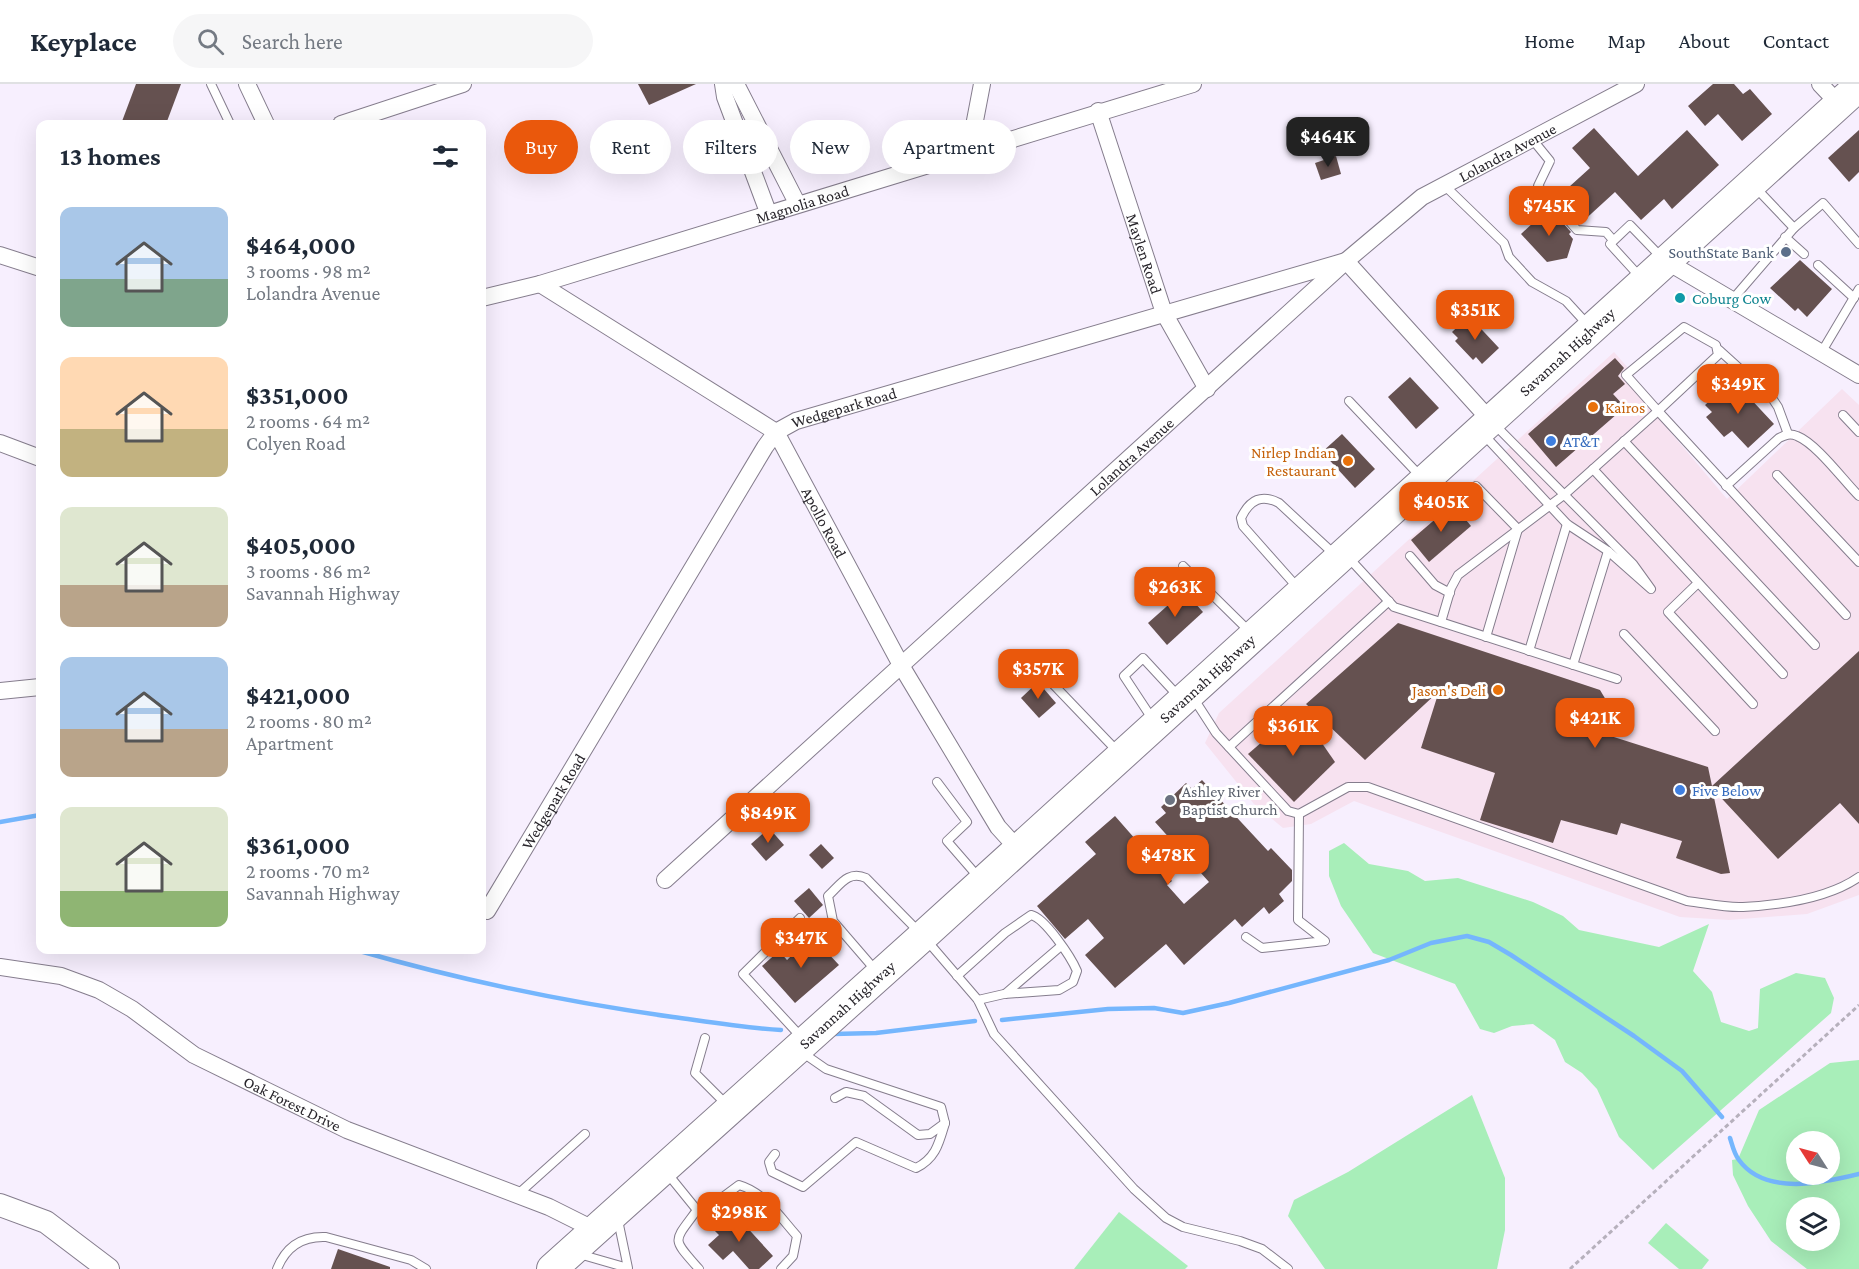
<!DOCTYPE html>
<meta charset="utf-8">
<style>
:root{--surface:#fff;--page:#f6f6f7;--text:#1f2937;--muted:#747a83;--line:#e0e1e3;--accent:#ea580c}
body{margin:0;font-family:"Crimson Pro",serif;background:var(--page);color:var(--text);height:100vh;display:flex;flex-direction:column;font-size:22px;white-space:nowrap}
*{box-sizing:border-box;margin:0}
p{font-size:20px;color:var(--muted)}
.icon{flex:none;width:33px;height:33px;fill:none;stroke:currentColor;stroke-width:2;stroke-linecap:round;stroke-linejoin:round}
.map{position:relative;flex:1;overflow:hidden}
.side{position:absolute;left:36px;top:36px;width:450px;height:834px;display:flex;flex-direction:column;background:var(--surface);border-radius:12px;box-shadow:0 6px 24px #0002}
.side>*{flex:none}
.top-card{position:absolute;left:504px;top:36px;width:570px;height:54px;display:flex;gap:12px}
.needle{width:39px;rotate:306deg}
.fabs{position:absolute;left:1786px;top:1047px;display:grid;gap:12px}
.fabs a{display:grid;place-items:center;width:54px;height:54px;border-radius:50%;background:var(--surface);box-shadow:0 6px 24px #0002;font-size:30px}
.price{position:absolute;translate:-50% -51px;padding:0 14px;border-radius:12px;background:var(--accent);color:#fff;font-size:20px;line-height:39px;filter:drop-shadow(0 2px 3px #0008)}
.price::after{content:'';position:absolute;left:50%;top:36px;width:18px;height:14px;margin-left:-9px;background:inherit;clip-path:polygon(0 0,100% 0,50% 100%)}
.price.selected{background:#222;color:#fff}
ul{padding:0;list-style:none}
li{display:flex;align-items:center;gap:18px;height:150px;padding:0 24px}
li span{display:grid;place-items:center;flex:none;width:168px;height:120px;border-radius:12px;color:#555}
li>.icon{margin-inline-start:auto}
span .icon{width:72px;height:72px;fill:#fffc;stroke-width:1}
li b{font-size:26px}
h2{display:flex;justify-content:space-between;align-items:center;height:72px;padding:0 24px;font-size:26px}
.tag{padding:0 21px;border-radius:27px;background:var(--surface);box-shadow:0 6px 24px #0002;font-size:21px;line-height:54px}
.tag.selected{background:var(--accent);color:#fff}
header{display:flex;align-items:center;gap:36px;box-sizing:border-box;height:84px;padding:0 30px;background:var(--surface);border-bottom:2px solid var(--line)}
header strong{font-size:28px}
nav{display:flex;gap:33px;margin-inline-start:auto;font-size:21px}
.search{width:420px;height:54px;background:var(--page);display:flex;align-items:center;gap:15px;box-sizing:border-box;padding:0 21px;border-radius:33px;color:var(--muted);font-size:22px}
.map>svg:first-child{display:block}
.commercial{fill:#f7e2f0}
.green{fill:#a8eeb9;fill-rule:evenodd}
.lines{fill:none;stroke-linecap:round;stroke-linejoin:round}
.stream{stroke:#75b6fd;stroke-width:4.5}
.building{fill:#655150}
.lane-casing{stroke:#857d8d;stroke-width:10}
.street-casing{stroke:#857d8d;stroke-width:18}
.secondary-casing{stroke:#857d8d;stroke-width:24}
.highway-casing{stroke:#857d8d;stroke-width:32}
.path{stroke:#b6b0bc;stroke-width:3;stroke-dasharray:4.5 3;stroke-linecap:butt}
.lane{stroke:#fff;stroke-width:8}
.street{stroke:#fff;stroke-width:16}
.secondary{stroke:#fff;stroke-width:22}
.highway{stroke:#fff;stroke-width:30}
.service-dot{fill:#5c6f8a;stroke:#fff;stroke-width:2}
.culture-dot{fill:#0f9aa8;stroke:#fff;stroke-width:2}
.food-dot{fill:#e8710a;stroke:#fff;stroke-width:2}
.shop-dot{fill:#3f7fe0;stroke:#fff;stroke-width:2}
.worship-dot{fill:#6b7280;stroke:#fff;stroke-width:2}
.labels{text-anchor:middle;dominant-baseline:central;stroke-width:6;stroke-linejoin:round;paint-order:stroke}
.street-label{font-size:16px;fill:#28252b;stroke:#fff}
.service-label{font-size:16px;fill:#4e5e75;stroke:#fff;text-anchor:end}
.culture-label{font-size:16px;fill:#0d838f;stroke:#fff;text-anchor:start}
.food-label{font-size:16px;fill:#c56008;stroke:#fff;text-anchor:end}
.shop-label{font-size:16px;fill:#366cbe;stroke:#fff;text-anchor:start}
.worship-label{font-size:16px;fill:#5b616d;stroke:#fff;text-anchor:start}
</style>
<header>
<strong>Keyplace</strong>
<div class="search"><svg class="icon" aria-label="search" viewBox="0 0 24 24"><circle cx="10" cy="10" r="6"/><path d="M15 15l6 6"/></svg>Search here</div>
<nav><a>Home</a><a>Map</a><a>About</a><a>Contact</a></nav>
</header>
<div class="map">
<svg width="1859" height="1185" viewBox="0 0 1859 1185">
<rect width="100%" height="100%" fill="#f7effe"/>
<polygon class="commercial" points="1614,268 1629,285 1623,292 1727,415 1842,305 1859,321 1859,811 1807,830 1729,836 1680,833 1354,717 1311,740 1283,744 1254,720 1205,659 1219,629"/>
<g class="green">
<polygon points="1344,759 1369,780 1408,787 1425,797 1458,794 1533,818 1563,832 1579,846 1659,863 1709,840 1693,887 1712,908 1721,938 1749,947 1758,944 1760,905 1796,889 1825,894 1834,914 1831,929 1653,1086 1619,1053 1597,1005 1582,989 1565,978 1555,956 1533,940 1512,942 1494,949 1480,945 1455,900 1373,869 1341,822 1329,792 1329,767"/>
<path d="M1859 976V1185H1807L1771 1157 1748 1122 1733 1091 1732 1076 1738 1075 1759 1026 1830 979ZM1797 1058H1830V1090H1797ZM1797 1124H1830V1156H1797Z"/>
<polygon points="1472,1011 1505,1094 1505,1146 1497,1185 1325,1185 1288,1132 1294,1116 1348,1088"/>
<polygon points="1119,1128 1188,1182 1185,1185 1074,1185"/>
<polygon points="1666,1139 1709,1176 1702,1185 1679,1185 1648,1159"/>
</g>
<g class="lines">
<g class="stream">
<polyline points="0,738 40,731"/>
<path d="M356 866C460 896 565 918 673 933 709 938 745 944 781 946"/>
<polyline points="1002,936 1108,925 1154,924 1183,929 1229,919 1389,876 1431,859 1467,852 1489,858 1511,871 1634,952 1682,987 1722,1033"/>
<polyline points="833,950 876,949 975,937"/>
<path d="M1730 1054C1732 1060 1734 1070 1739 1076 1765 1112 1823 1099 1859 1090"/>
</g>
</g>
<g class="building">
<polygon points="136,0 181,0 166,40 121,40"/>
<polygon points="638,0 696,0 649,21"/>
<polygon points="1713,0 1734,0 1743,10 1750,5 1772,30 1742,57 1718,30 1705,42 1688,22"/>
<polygon points="1594,44 1638,92 1687,46 1719,81 1672,125 1664,115 1641,136 1615,108 1580,140 1559,116 1559,112 1590,84 1572,64"/>
<polygon points="1859,46 1859,88 1849,98 1828,74"/>
<polygon points="1336,72 1341,90 1321,96 1315,79"/>
<polygon points="1549,124 1571,148 1569,150 1573,155 1567,174 1547,178 1521,150"/>
<polygon points="1800,176 1832,205 1807,233 1798,224 1795,227 1770,204"/>
<polygon points="1469,232 1499,264 1482,280 1476,273 1473,276 1455,257 1458,254 1452,248"/>
<polygon points="1615,274 1624,284 1618,292 1625,300 1613,310 1625,323 1556,383 1528,350"/>
<polygon points="1410,293 1439,324 1416,345 1388,313"/>
<polygon points="1733,296 1774,340 1748,364 1732,347 1724,353 1706,333 1712,328 1705,321"/>
<polygon points="1342,350 1375,385 1355,404 1322,368"/>
<polygon points="1453,420 1471,442 1429,478 1411,456"/>
<polygon points="1184,507 1203,528 1167,561 1148,539"/>
<polygon points="1398,539 1600,606 1606,616 1595,647 1708,683 1712,702 1859,567 1859,740 1840,719 1778,775 1712,704 1730,789 1721,790 1676,774 1682,757 1621,739 1617,751 1561,736 1553,759 1480,736 1495,689 1421,664 1439,607 1365,676 1306,620"/>
<polygon points="1038,598 1056,619 1039,634 1021,614"/>
<polygon points="1299,626 1335,678 1294,718 1248,670"/>
<polygon points="1202,696 1268,767 1271,764 1292,786 1292,797 1279,810 1284,817 1269,830 1264,823 1242,843 1235,835 1184,881 1166,860 1115,904 1085,871 1104,854 1088,835 1065,855 1037,822 1096,770 1085,758 1115,732 1172,797 1167,801 1184,820 1209,798 1155,738 1166,729 1161,723 1186,699 1192,705"/>
<polygon points="769,744 784,761 766,777 751,760"/>
<polygon points="821,760 834,774 822,785 809,771"/>
<polygon points="809,804 823,821 809,834 794,817"/>
<polygon points="812,852 839,881 795,919 762,882 779,867 787,876"/>
<polygon points="732,1127 773,1172 759,1185 749,1185 733,1167 723,1176 708,1161 719,1151 713,1145"/>
<polygon points="338,1165 390,1183 390,1185 331,1185"/>
</g>
<g class="lines">
<g class="lane-casing">
<g id="lane">
<polyline points="211,0 230,40"/>
<polyline points="1532,55 1550,77 1538,102 1577,146 1606,148 1613,156"/>
<polyline points="1444,101 1504,159 1509,173 1532,198 1566,217 1588,241"/>
<polyline points="1794,144 1823,119 1859,160"/>
<polyline points="1785,153 1804,170"/>
<polyline points="1818,181 1854,214"/>
<polyline points="1641,194 1610,160 1630,141 1661,173"/>
<polyline points="1732,216 1794,144 1755,103"/>
<polygon points="1684,243 1716,261 1718,271 1658,327 1626,291"/>
<polyline points="1719,266 1772,314 1778,323 1788,350"/>
<polyline points="1821,269 1859,205"/>
<polyline points="1349,317 1422,394"/>
<polyline points="1843,331 1859,348"/>
<polyline points="1484,351 1567,440 1608,467 1651,505 1633,480 1495,341"/>
<polyline points="1624,357 1815,561"/>
<polyline points="1593,385 1783,590"/>
<polyline points="1777,391 1859,478"/>
<polyline points="1476,402 1518,445 1486,553"/>
<path d="M1726 402 1779 354C1785 351 1790 349 1797 352 1817 360 1843 396 1859 412"/>
<polyline points="1347,472 1394,523 1617,595"/>
<polyline points="1410,472 1435,501 1450,509"/>
<polyline points="1183,482 1249,547"/>
<polyline points="1698,499 1668,528 1753,620"/>
<path d="M1298 504 1243 442 1241 434C1250 415 1262 410 1279 419L1334 470"/>
<polyline points="1441,538 1451,504 1458,491 1565,410 1658,327 1846,531"/>
<polyline points="1624,550 1715,647"/>
<polyline points="1529,567 1567,440"/>
<polyline points="1027,573 1119,669"/>
<polyline points="1573,581 1608,467"/>
<path d="M1194 615 1216 649 1288 727 1299 730 1348 703H1368L1687 817C1705 819 1725 824 1743 823 1780 821 1829 814 1859 793"/>
<polyline points="1153,636 1124,592 1143,574 1180,614"/>
<polyline points="1229,663 1389,517"/>
<polyline points="937,698 967,738 947,757 980,795"/>
<polyline points="800,834 743,890 803,955"/>
<polyline points="1246,853 1262,864 1325,857 1298,836 1299,730"/>
<path d="M877 888 833 837 828 812C840 801 848 786 866 794L923 852 978 916 994 950 1134 1105 1166 1134 1183 1143 1240 1157 1262 1165 1288 1185"/>
<path d="M957 892 1005 849 1031 831C1045 834 1071 873 1077 887L1073 898 1059 906 1004 910 978 916"/>
<polyline points="1005,910 1061,862"/>
<polyline points="705,954 695,989 728,1022"/>
<polyline points="803,969 826,985 941,1023 945,1039"/>
<path d="M775 1070 769 1078 772 1088 803 1103 856 1058 916 1084C936 1074 939 1059 945 1039L930 1050 918 1051 864 1012 846 1008 835 1014"/>
<path d="M667 1089 697 1126 704 1127 739 1101C764 1108 780 1133 797 1152L793 1172 781 1185"/>
<polyline points="517,1111 585,1050"/>
<path d="M697 1126C673 1159 671 1153 699 1185"/>
<polyline points="579,1170 628,1184 618,1136"/>
<path d="M277 1185C286 1162 303 1152 326 1153L411 1176 426 1185"/>
</g>
</g>
<g class="street-casing">
<g id="street">
<polyline points="247,0 266,40"/>
<polyline points="723,0 725,13 768,128"/>
<polyline points="736,0 797,119"/>
<polyline points="1820,0 1839,20"/>
<path id="s1" d="M1098 27 1164 229 1207 305"/>
<polyline points="341,40 463,0"/>
<polyline points="969,68 982,0"/>
<polyline points="0,171 40,184"/>
<polyline points="1666,177 1859,291"/>
<path id="s2" d="M540 200 776 348 902 583 998 743 1018 765"/>
<path id="s3" d="M482 214 540 200 1193 0"/>
<polyline points="0,359 40,374"/>
<polyline points="0,607 40,603"/>
<path id="s4" d="M665 796 1346 177 1422 113 1636 0"/>
<path id="s5" d="M487 827 765 363 776 348 796 337 1346 177 1490 336"/>
<path id="s6" d="M0 883 61 892 99 906 132 925 194 971 347 1046 549 1123 595 1146"/>
</g>
</g>
<g class="secondary-casing">
<polyline id="secondary" points="0,1121 46,1138 108,1185"/>
</g>
<g class="highway-casing">
<g id="highway">
<path id="s7" d="M552 1185 923 852 1859 2"/>
</g>
</g>
<polyline class="path" points="1570,1185 1859,921"/>
<use href="#lane" class="lane"/>
<use href="#street" class="street"/>
<use href="#secondary" class="secondary"/>
<use href="#highway" class="highway"/>
</g>
<circle class="service-dot" cx="1786" cy="168" r="6"/>
<circle class="culture-dot" cx="1680" cy="214" r="6"/>
<g class="food-dot">
<circle cx="1593" cy="323" r="6"/>
<circle cx="1348" cy="377" r="6"/>
<circle cx="1498" cy="606" r="6"/>
</g>
<g class="shop-dot">
<circle cx="1551" cy="357" r="6"/>
<circle cx="1680" cy="706" r="6"/>
</g>
<circle class="worship-dot" cx="1170" cy="716" r="6"/>
<g class="labels">
<g class="street-label">
<text stroke="none"><textPath href="#s4" startOffset="1116">Lolandra Avenue</textPath></text>
<text stroke="none"><textPath href="#s3" startOffset="334">Magnolia Road</textPath></text>
<text stroke="none"><textPath href="#s1" startOffset="150">Maylen Road</textPath></text>
<text stroke="none"><textPath href="#s7" startOffset="1368">Savannah Highway</textPath></text>
<text stroke="none"><textPath href="#s5" startOffset="632">Wedgepark Road</textPath></text>
<text stroke="none"><textPath href="#s4" startOffset="630">Lolandra Avenue</textPath></text>
<text stroke="none"><textPath href="#s2" startOffset="381">Apollo Road</textPath></text>
<text stroke="none"><textPath href="#s7" startOffset="882">Savannah Highway</textPath></text>
<text stroke="none"><textPath href="#s5" startOffset="128">Wedgepark Road</textPath></text>
<text stroke="none"><textPath href="#s7" startOffset="396">Savannah Highway</textPath></text>
<text stroke="none"><textPath href="#s6" startOffset="327">Oak Forest Drive</textPath></text>
</g>
<g class="service-label">
<text x="1774" y="168">SouthState Bank</text>
</g>
<g class="culture-label">
<text x="1692" y="214">Coburg Cow</text>
</g>
<g class="food-label">
<text x="1605" y="323" text-anchor="start">Kairos</text>
<text x="1336" y="368">Nirlep Indian<tspan x="1336" dy="18">Restaurant</tspan></text>
<text x="1486" y="606">Jason's Deli</text>
</g>
<g class="shop-label">
<text x="1563" y="357">AT&amp;T</text>
<text x="1692" y="706">Five Below</text>
</g>
<g class="worship-label">
<text x="1182" y="707">Ashley River<tspan x="1182" dy="18">Baptist Church</tspan></text>
</g>
</g>
</svg>
<div class="fabs">
<a><svg class="needle" viewBox="-14 -14 28 28"><path d="M0-13l5 13h-10z" fill="#e53935"/><path d="M0 13l5-13h-10z" fill="#747a83"/></svg></a>
<a><svg class="icon" aria-label="layers" viewBox="0 0 24 24"><path d="M12 4l9 5-9 5-9-5zM3 14l9 5 9-5"/></svg></a>
</div>
<b class="price selected" style="left:1328px;top:84px">$464K</b>
<b class="price" style="left:1549px;top:153px">$745K</b>
<b class="price" style="left:1475px;top:257px">$351K</b>
<b class="price" style="left:1738px;top:331px">$349K</b>
<b class="price" style="left:1441px;top:449px">$405K</b>
<b class="price" style="left:1175px;top:534px">$263K</b>
<b class="price" style="left:1038px;top:616px">$357K</b>
<b class="price" style="left:1595px;top:665px">$421K</b>
<b class="price" style="left:1293px;top:673px">$361K</b>
<b class="price" style="left:768px;top:760px">$849K</b>
<b class="price" style="left:1168px;top:802px">$478K</b>
<b class="price" style="left:801px;top:885px">$347K</b>
<b class="price" style="left:739px;top:1159px">$298K</b>
<div class="top-card">
<a class="tag selected">Buy</a>
<a class="tag">Rent</a>
<a class="tag">Filters</a>
<a class="tag">New</a>
<a class="tag">Apartment</a>
</div>
<section class="side">
<h2>13 homes<svg class="icon" aria-label="filters" viewBox="0 0 24 24"><path d="M4 7h16M4 17h16"/><circle cx="9" cy="7" r="2"/><circle cx="15" cy="17" r="2"/></svg></h2>
<ul>
<li><span style="background:linear-gradient(#a9c7e8 60%,#7fa58c 0)"><svg class="icon" aria-label="home" viewBox="0 0 24 24"><path d="M3 11l9-7 9 7M6 9v11h12V9"/></svg></span><div><b>$464,000</b><p>3 rooms · 98 m²</p><p>Lolandra Avenue</p></div></li>
<li><span style="background:linear-gradient(#ffd9b3 60%,#c2b280 0)"><svg class="icon" aria-label="home" viewBox="0 0 24 24"><path d="M3 11l9-7 9 7M6 9v11h12V9"/></svg></span><div><b>$351,000</b><p>2 rooms · 64 m²</p><p>Colyen Road</p></div></li>
<li><span style="background:linear-gradient(#dfe7d0 65%,#b9a48a 0)"><svg class="icon" aria-label="home" viewBox="0 0 24 24"><path d="M3 11l9-7 9 7M6 9v11h12V9"/></svg></span><div><b>$405,000</b><p>3 rooms · 86 m²</p><p>Savannah Highway</p></div></li>
<li><span style="background:linear-gradient(#a9c7e8 60%,#b9a48a 0)"><svg class="icon" aria-label="home" viewBox="0 0 24 24"><path d="M3 11l9-7 9 7M6 9v11h12V9"/></svg></span><div><b>$421,000</b><p>2 rooms · 80 m²</p><p>Apartment</p></div></li>
<li><span style="background:linear-gradient(#dfe7d0 70%,#8fb573 0)"><svg class="icon" aria-label="home" viewBox="0 0 24 24"><path d="M3 11l9-7 9 7M6 9v11h12V9"/></svg></span><div><b>$361,000</b><p>2 rooms · 70 m²</p><p>Savannah Highway</p></div></li>
</ul>
</section>
</div>
